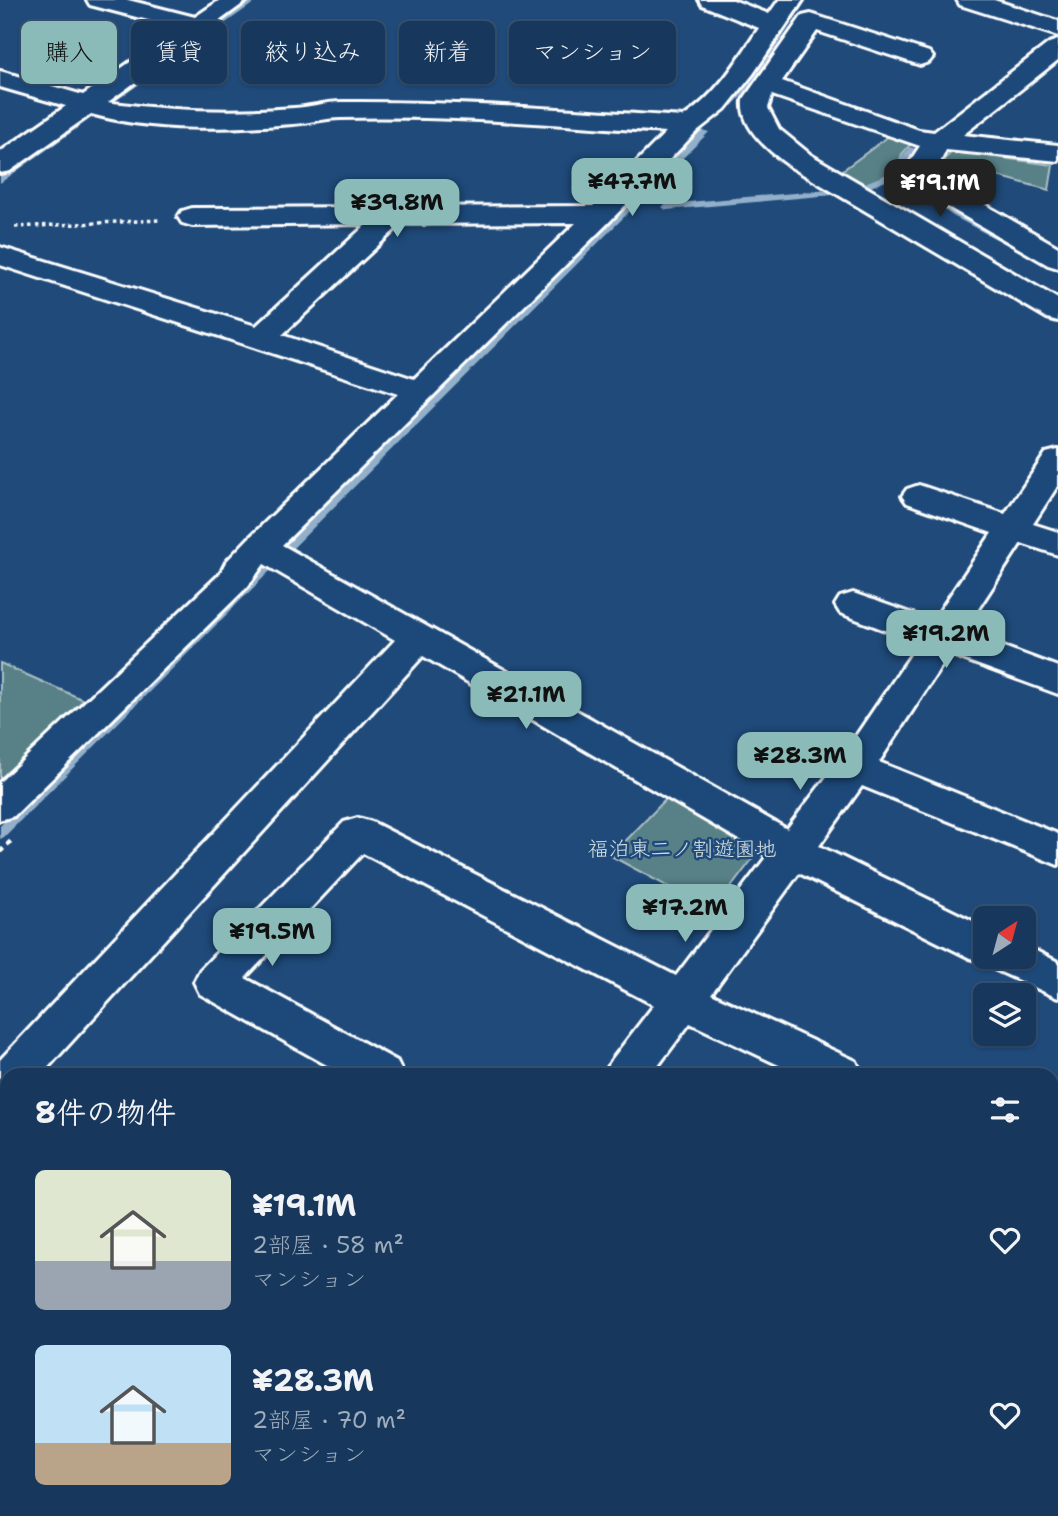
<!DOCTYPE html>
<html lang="ja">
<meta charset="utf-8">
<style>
:root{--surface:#17385c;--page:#244365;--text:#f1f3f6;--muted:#9eacbb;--line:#365272;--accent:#8bbbb9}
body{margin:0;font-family:"Shantell Sans","Klee One",sans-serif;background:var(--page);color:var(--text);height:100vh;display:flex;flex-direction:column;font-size:26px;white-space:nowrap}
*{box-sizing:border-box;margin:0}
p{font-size:23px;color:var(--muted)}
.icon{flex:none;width:38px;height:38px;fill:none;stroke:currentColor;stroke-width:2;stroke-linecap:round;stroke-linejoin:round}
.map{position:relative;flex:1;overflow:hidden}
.sheet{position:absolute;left:0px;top:1068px;width:1059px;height:450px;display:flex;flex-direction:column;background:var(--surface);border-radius:21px 21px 0 0;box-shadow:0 2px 5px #0004,0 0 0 2px var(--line)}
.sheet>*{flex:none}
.banner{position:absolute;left:21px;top:21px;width:700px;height:63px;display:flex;gap:14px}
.needle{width:46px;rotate:36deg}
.fabs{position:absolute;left:973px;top:906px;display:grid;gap:14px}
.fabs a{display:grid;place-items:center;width:63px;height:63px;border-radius:10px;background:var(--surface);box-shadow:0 2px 5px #0004,0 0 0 2px var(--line);font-size:35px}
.price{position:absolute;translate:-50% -60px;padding:0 16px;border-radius:14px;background:var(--accent);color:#111;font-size:23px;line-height:46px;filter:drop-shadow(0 2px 4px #0008)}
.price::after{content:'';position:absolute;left:50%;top:42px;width:21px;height:16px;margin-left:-10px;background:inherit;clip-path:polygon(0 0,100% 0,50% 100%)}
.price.selected{background:#222;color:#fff}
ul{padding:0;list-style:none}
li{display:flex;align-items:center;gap:21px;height:175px;padding:0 35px}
li span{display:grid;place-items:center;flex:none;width:196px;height:140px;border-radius:10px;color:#555}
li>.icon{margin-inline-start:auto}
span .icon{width:84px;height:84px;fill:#fffc;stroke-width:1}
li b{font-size:30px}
h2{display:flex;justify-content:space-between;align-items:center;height:84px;padding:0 35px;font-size:30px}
.pill{padding:0 24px;border-radius:10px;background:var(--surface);box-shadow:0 2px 5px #0004,0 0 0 2px var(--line);font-size:24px;line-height:63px}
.pill.selected{background:var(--accent);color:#111}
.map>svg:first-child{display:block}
.green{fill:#598187;stroke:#acc0c3;stroke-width:2}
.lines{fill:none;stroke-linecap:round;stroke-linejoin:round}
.stream{fill:#93b0cb;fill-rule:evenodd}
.minor-casing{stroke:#fff;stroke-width:6}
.path-far1{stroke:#fff;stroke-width:3.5;stroke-dasharray:3.5 3.5;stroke-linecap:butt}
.path{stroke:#fff;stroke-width:4.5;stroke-dasharray:5 5;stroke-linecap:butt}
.minor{fill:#1f4a7a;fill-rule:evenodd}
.labels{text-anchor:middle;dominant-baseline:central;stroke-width:5;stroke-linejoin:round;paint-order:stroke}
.park-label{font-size:21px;fill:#d6e0e1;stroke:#1f4a7a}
</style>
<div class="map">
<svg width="1058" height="1516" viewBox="0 0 1058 1516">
<rect width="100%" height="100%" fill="#1f4a7a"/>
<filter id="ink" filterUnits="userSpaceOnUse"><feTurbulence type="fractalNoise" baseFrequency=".0143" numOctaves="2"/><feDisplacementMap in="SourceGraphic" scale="14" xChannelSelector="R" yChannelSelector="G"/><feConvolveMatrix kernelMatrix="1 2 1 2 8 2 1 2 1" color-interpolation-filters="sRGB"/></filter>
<g filter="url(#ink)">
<g class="green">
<polygon points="889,136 912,143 902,154 897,171 862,186 839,173"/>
<polygon points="953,151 1053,165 1049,190 942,161"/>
<polygon points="0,663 84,700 0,782"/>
<polygon points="668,797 763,845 713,911 611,856"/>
</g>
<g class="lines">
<g class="stream">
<polygon points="249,0 258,0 0,183 0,176"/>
<polygon points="799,0 807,0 750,87 732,106 726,106 726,102 744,83"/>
<polygon points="702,130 709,132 4,837 0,839 0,826"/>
<polygon points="910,147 917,149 910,157 903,174 959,212 1058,265 1058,272 953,216 896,177 863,190 857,190 857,186 896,171 902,156"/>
<polygon points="840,189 843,190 843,194 666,210 662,207 666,204"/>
</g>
<g class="minor-casing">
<g id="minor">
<path d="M87 0H128L195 17 220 0H248L108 102 113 103C173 111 234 113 294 108 310 107 326 102 342 102 456 101 569 110 683 117 716 96 738 60 759 28L702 5 699 0H733L769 14 779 0H803L753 74 725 109 697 131 611 220 282 545 787 829 841 758 919 643 840 613 835 605 840 597 853 593 933 621 992 533 907 503 902 496 907 489 919 485 1005 514 1046 453 1058 450V485L1033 524 1058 532V555L1021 543 963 632 1058 667V694L949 654 879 762 1058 834V865L862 786 819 846 985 927V957H1024V945L1058 962V998L994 969 990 961 985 962 970 958 799 873 711 994 856 1061 862 1074H798L690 1023 652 1074H605L611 1061 654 1005 363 853 245 978 397 1061 403 1074H343L200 994 194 982 200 970 344 822 358 818 372 822 676 976 767 856 423 656 42 1074H7V1090L0 1087V1060L395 640 264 564 248 586 14 816 0 820V782L220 574 226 562 248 539 398 394 0 265V247L256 326 367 224 192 226 182 223 178 217 182 211 192 208 593 206 666 132C558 125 449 115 341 118 325 118 309 123 293 124 228 129 154 132 91 114L10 171 0 173V152L66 106 0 87V71L83 95 179 28 90 5ZM576 223 414 379 282 335 401 224Z"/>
<polygon points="957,0 994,0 1058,21 1058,36 960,5"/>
<path d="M811 14 929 52 933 57 929 62 920 65 817 31 782 81 919 130 934 132 1049 43 1058 40V60L963 135 1058 145V161L946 150 936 171 939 178 1058 247V268L1048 265 919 190C904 172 907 165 920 146L772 95 768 108 779 129 811 155 1058 299V321L1047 318 791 167C770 152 740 128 743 100L802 16Z"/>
<polygon points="0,1101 7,1103 7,1144 0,1142"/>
<polygon points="1058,1166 1058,1217 1052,1219 1052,1168"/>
<polygon points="1052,1234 1058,1236 1058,1280 1052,1278"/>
<polygon points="0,1295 7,1297 7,1345 0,1343"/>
<polygon points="7,1398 7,1453 0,1455 0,1401"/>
<polygon points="204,1510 261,1510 263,1516 206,1516"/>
<polygon points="282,1510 336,1510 334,1516 280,1516"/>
<polygon points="535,1510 594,1510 596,1516 537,1516"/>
<polygon points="888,1510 948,1510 950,1516 890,1516"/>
</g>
</g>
<polyline class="path-far1" points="15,227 160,220"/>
<polyline class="path" points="0,852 12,840"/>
<use href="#minor" class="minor"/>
</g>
</g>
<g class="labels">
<g class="park-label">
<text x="682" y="849">福泊東二ノ割遊園地</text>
</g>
</g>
</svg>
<div class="fabs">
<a><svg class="needle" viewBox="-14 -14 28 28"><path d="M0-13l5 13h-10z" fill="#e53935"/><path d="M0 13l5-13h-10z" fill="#9eacbb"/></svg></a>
<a><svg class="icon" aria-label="layers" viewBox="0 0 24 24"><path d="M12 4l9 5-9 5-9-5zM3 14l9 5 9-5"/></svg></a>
</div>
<b class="price" style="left:632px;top:218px">¥47.7M</b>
<b class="price selected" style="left:940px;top:219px">¥19.1M</b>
<b class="price" style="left:397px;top:239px">¥39.8M</b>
<b class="price" style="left:946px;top:670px">¥19.2M</b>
<b class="price" style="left:526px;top:731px">¥21.1M</b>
<b class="price" style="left:800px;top:792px">¥28.3M</b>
<b class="price" style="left:685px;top:944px">¥17.2M</b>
<b class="price" style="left:272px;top:968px">¥19.5M</b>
<div class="banner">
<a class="pill selected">購入</a>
<a class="pill">賃貸</a>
<a class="pill">絞り込み</a>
<a class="pill">新着</a>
<a class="pill">マンション</a>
</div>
<section class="sheet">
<h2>8件の物件<svg class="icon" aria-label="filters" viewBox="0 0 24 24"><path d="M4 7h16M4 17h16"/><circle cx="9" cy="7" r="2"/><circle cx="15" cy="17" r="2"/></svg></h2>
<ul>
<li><span style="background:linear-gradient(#dfe7d0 65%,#9aa5b1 0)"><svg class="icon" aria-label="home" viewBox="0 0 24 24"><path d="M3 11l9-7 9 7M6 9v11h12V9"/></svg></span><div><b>¥19.1M</b><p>2部屋 · 58 m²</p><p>マンション</p></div><svg class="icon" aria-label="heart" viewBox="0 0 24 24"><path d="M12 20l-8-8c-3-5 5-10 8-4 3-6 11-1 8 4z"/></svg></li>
<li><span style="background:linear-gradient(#bfe0f5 70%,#b9a48a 0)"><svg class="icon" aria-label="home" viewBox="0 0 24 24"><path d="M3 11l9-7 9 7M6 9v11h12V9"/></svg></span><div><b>¥28.3M</b><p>2部屋 · 70 m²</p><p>マンション</p></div><svg class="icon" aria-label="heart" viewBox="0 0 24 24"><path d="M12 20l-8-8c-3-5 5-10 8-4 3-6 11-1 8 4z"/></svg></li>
</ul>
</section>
</div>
